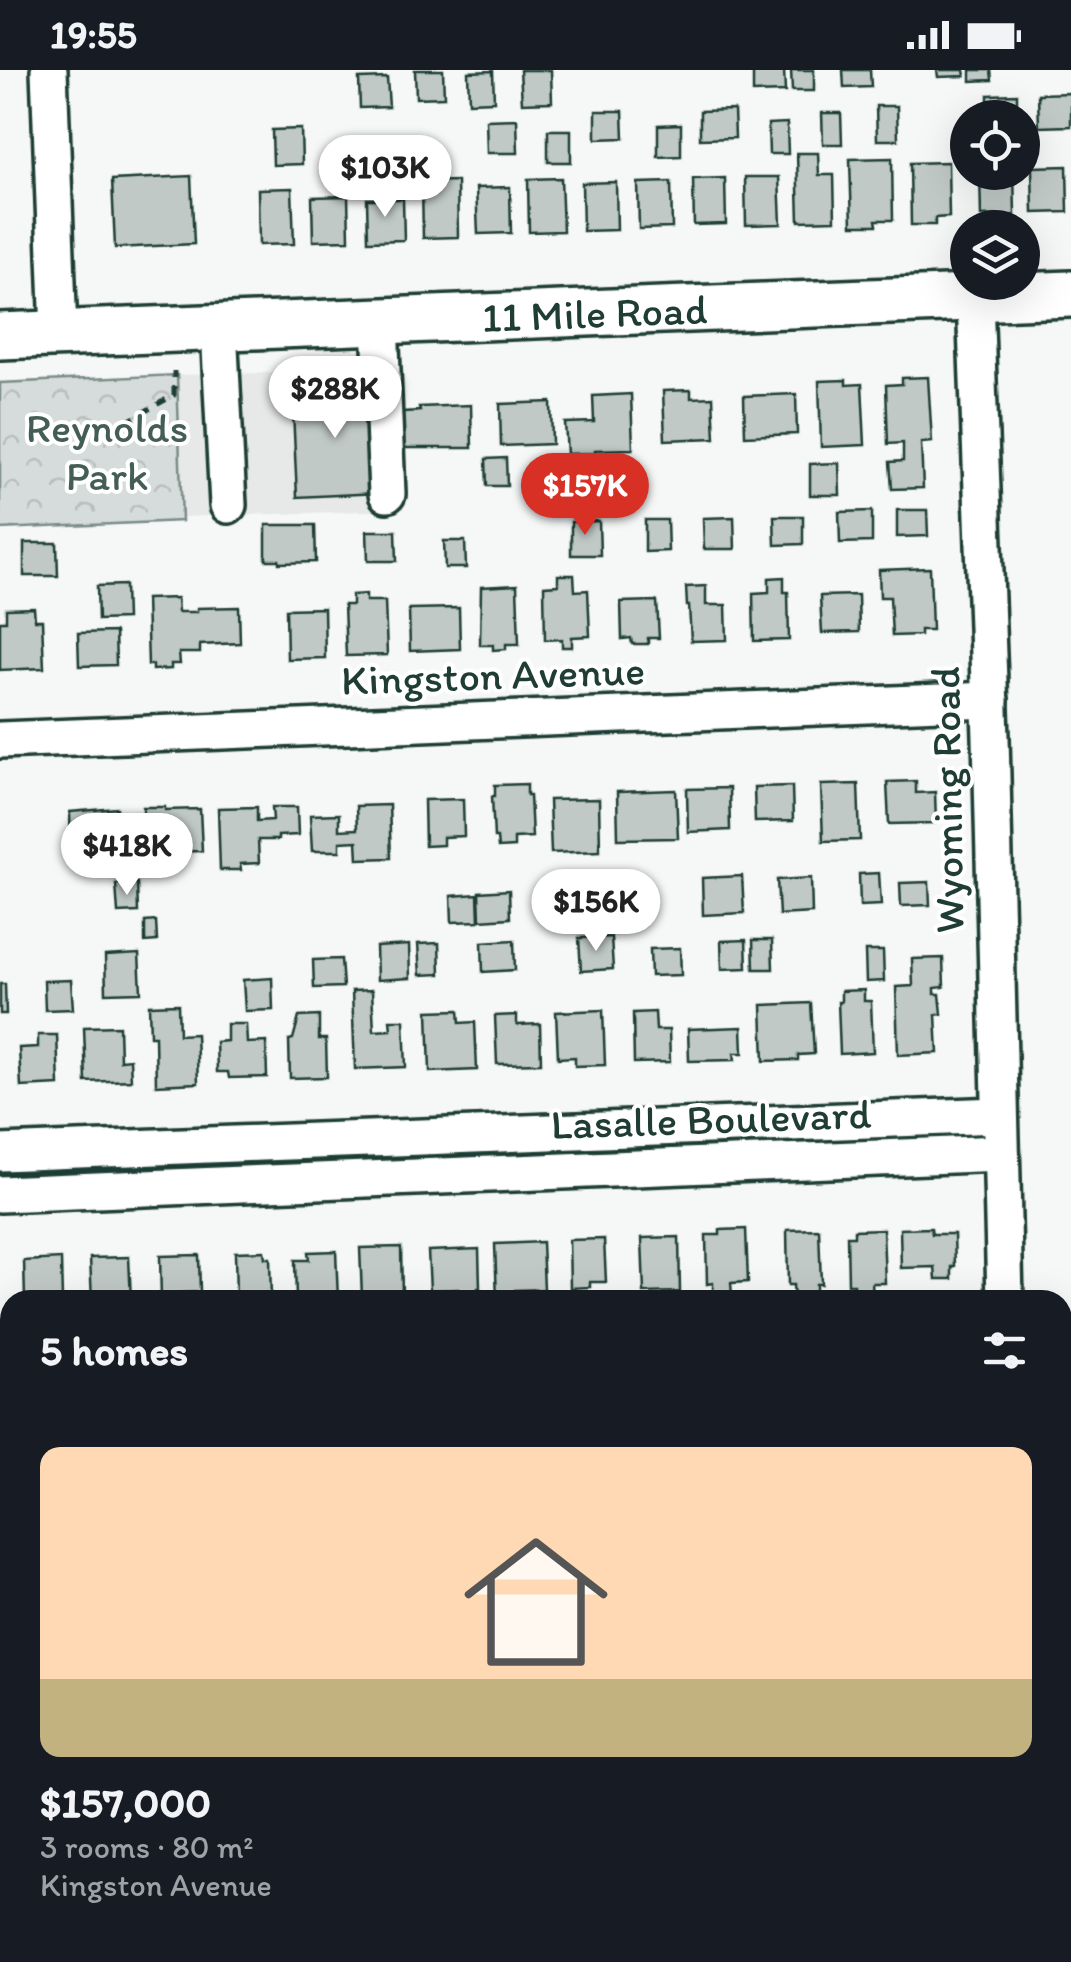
<!DOCTYPE html>
<meta charset="utf-8">
<style>
:root{--surface:#171b24;--page:#20242c;--text:#f1f3f6;--muted:#9ea1a6;--accent:#d93025}
body{margin:0;font-family:Itim,sans-serif;background:var(--page);color:var(--text);height:100vh;display:flex;flex-direction:column;font-size:38px;white-space:nowrap}
*{box-sizing:border-box;margin:0}
p{font-size:32px;color:var(--muted)}
.icon{flex:none;width:55px;height:55px;fill:none;stroke:currentColor;stroke-width:2;stroke-linecap:round;stroke-linejoin:round}
.map{position:relative;flex:1;overflow:hidden}
.drawer{position:absolute;left:0px;top:1220px;width:1072px;height:672px;display:flex;flex-direction:column;background:var(--surface);border-radius:30px 30px 0 0;box-shadow:0 10px 40px #0002}
.drawer>*{flex:none}
.fabs{position:absolute;left:950px;top:30px;display:grid;gap:20px}
.fabs a{display:grid;place-items:center;width:90px;height:90px;border-radius:50%;background:var(--surface);box-shadow:0 10px 40px #0002;font-size:50px}
.price{position:absolute;translate:-50% -85px;padding:0 22px;border-radius:35px;background:#fff;color:#222;font-size:32px;line-height:65px;filter:drop-shadow(0 2px 5px #0008)}
.price::after{content:'';position:absolute;left:50%;top:60px;width:30px;height:22px;margin-left:-15px;background:inherit;clip-path:polygon(0 0,100% 0,50% 100%)}
.price.current{background:var(--accent);color:#fff}
ul{padding:0;list-style:none}
li{display:grid;align-content:center;gap:20px;height:530px;padding:0 40px}
li span{display:grid;place-items:center;height:310px;border-radius:20px;color:#555}
li>.icon{margin-inline-start:auto}
span .icon{width:180px;height:180px;fill:#fffc;stroke-width:1}
li b{font-size:42px}
h2{display:flex;justify-content:space-between;align-items:center;height:120px;padding:0 40px;font-size:42px}
.status{display:flex;justify-content:space-between;align-items:center;height:70px;padding:0 50px;background:var(--surface);direction:ltr}
.status svg{height:28px;fill:currentColor}
.map>svg:first-child{display:block}
.built{fill:#e6e9e8}
.park{fill:url(#park-crowns);stroke:#7a8c88;stroke-width:2.5}
.building{fill:#c0c9c6;stroke:#1f3d34;stroke-width:2.5}
.lines{fill:none;stroke-linecap:round;stroke-linejoin:round}
.minor-casing{stroke:#1f3d34;stroke-width:42}
.major-casing{stroke:#1f3d34;stroke-width:52}
.path{stroke:#1f3d34;stroke-width:5;stroke-dasharray:10 8;stroke-linecap:butt}
.minor{stroke:#fff;stroke-width:35}
.major{stroke:#fff;stroke-width:45}
.labels{text-anchor:middle;dominant-baseline:central;stroke-width:8;stroke-linejoin:round;paint-order:stroke}
.street-label{font-size:42px;fill:#1f3d34;stroke:#fff}
.park-label{font-size:42px;fill:#445d55;stroke:#fff}
</style>
<div class="status"><b>19:55</b><svg viewBox="0 0 49 12"><path d="M0 12V9h3v3zM5 12V6h3v6zM10 12V3h3v9zM15 12V0h3v12zM26 1h20v11H26zM47 4h2v5h-2z"/></svg></div>
<div class="map">
<svg width="1071" height="1892" viewBox="0 0 1071 1892">
<defs>
<pattern id="park-crowns" width="20" height="18" patternUnits="userSpaceOnUse" patternTransform="scale(2.5)"><rect width="20" height="18" fill="#d6dcdb"/><path d="M2 6a3 3 0 1 1 6 0M12 15a3 3 0 1 1 6 0" fill="none" stroke="#b7bebd"/></pattern>
</defs>
<rect width="100%" height="100%" fill="#f6f7f7"/>
<filter id="ink" filterUnits="userSpaceOnUse"><feTurbulence type="fractalNoise" baseFrequency=".01" numOctaves="2"/><feDisplacementMap in="SourceGraphic" scale="20" xChannelSelector="R" yChannelSelector="G"/><feConvolveMatrix kernelMatrix="1 2 1 2 8 2 1 2 1" color-interpolation-filters="sRGB"/></filter>
<g filter="url(#ink)">
<polygon class="built" points="395,294 399,440 182,447 177,305 263,303"/>
<polygon class="park" points="177,305 182,451 0,459 0,313"/>
<g class="building">
<polygon points="415,0 443,0 444,27 416,28"/>
<polygon points="520,0 551,0 552,32 522,33"/>
<polygon points="753,0 784,0 785,22 753,23"/>
<polygon points="791,0 814,0 814,21 792,21"/>
<polygon points="843,0 870,0 871,17 844,18"/>
<polygon points="937,0 964,0 965,6 938,7"/>
<polygon points="971,0 991,0 992,10 971,11"/>
<polygon points="493,1 494,31 469,32 468,2"/>
<polygon points="387,8 389,37 360,38 359,9"/>
<polygon points="1071,23 1071,56 1039,57 1038,24"/>
<polygon points="1017,24 1017,48 988,48 988,25"/>
<polygon points="876,36 897,36 898,70 877,70"/>
<polygon points="734,40 735,68 700,69 700,41"/>
<polygon points="596,41 623,41 624,68 596,69"/>
<polygon points="822,43 841,43 842,74 823,74"/>
<polygon points="517,49 518,83 487,83 486,50"/>
<polygon points="787,53 788,84 769,84 768,54"/>
<polygon points="681,54 681,86 658,87 658,55"/>
<polygon points="301,59 302,94 273,95 272,60"/>
<rect x="548" y="60" width="23" height="32"/>
<polygon points="797,83 818,83 819,105 834,105 835,150 799,151"/>
<polygon points="892,88 893,150 876,150 877,155 852,155 850,89"/>
<polygon points="948,92 949,147 935,148 935,155 911,155 910,93"/>
<polygon points="1067,96 1068,142 1033,143 1032,97"/>
<polygon points="980,102 1014,102 1015,145 981,146"/>
<polygon points="191,106 194,174 115,178 112,110"/>
<polygon points="745,107 779,107 781,154 746,155"/>
<polygon points="561,108 563,161 529,162 528,109"/>
<polygon points="725,108 726,154 694,155 693,109"/>
<polygon points="457,111 458,167 423,168 422,112"/>
<polygon points="616,112 617,160 583,161 582,113"/>
<polygon points="671,112 672,158 639,159 638,113"/>
<polygon points="510,117 511,163 478,164 476,118"/>
<polygon points="292,118 294,174 259,175 258,119"/>
<polygon points="348,126 349,170 313,171 312,127"/>
<polygon points="367,129 403,129 404,170 368,171"/>
<polygon points="928,307 932,372 921,373 923,418 892,419 890,392 903,391 903,373 888,374 886,315 902,314 902,308"/>
<polygon points="846,310 846,315 862,314 865,375 821,377 819,311"/>
<polygon points="372,316 378,423 297,427 292,319"/>
<polygon points="691,320 691,328 713,327 715,368 665,370 663,321"/>
<polygon points="631,324 633,379 595,380 595,383 567,384 565,353 594,352 593,326"/>
<polygon points="796,324 797,364 745,366 744,326"/>
<polygon points="551,332 552,374 501,376 500,334"/>
<polygon points="471,335 472,378 403,378 402,342 420,341 419,337"/>
<polygon points="506,388 507,416 487,416 486,389"/>
<polygon points="839,393 840,425 810,425 810,394"/>
<polygon points="897,440 927,440 928,466 897,467"/>
<polygon points="872,441 872,472 840,473 839,442"/>
<polygon points="774,446 803,446 803,474 775,475"/>
<polygon points="734,447 735,479 704,479 703,448"/>
<polygon points="645,450 667,450 668,481 645,482"/>
<polygon points="599,451 600,485 571,485 571,452"/>
<polygon points="266,455 315,455 316,492 279,493 279,490 266,490"/>
<polygon points="367,461 396,461 397,491 368,491"/>
<polygon points="444,471 465,471 466,498 445,498"/>
<polygon points="24,473 57,473 58,506 24,506"/>
<polygon points="930,498 932,560 920,560 920,565 892,566 890,527 880,527 879,500"/>
<polygon points="558,505 574,505 575,521 588,520 590,566 572,567 572,577 562,577 562,569 545,570 544,516 558,515"/>
<polygon points="784,507 784,522 788,522 789,570 754,571 753,523 769,522 769,508"/>
<polygon points="125,515 126,549 98,550 97,516"/>
<polygon points="517,515 519,574 506,574 506,579 493,580 493,575 480,575 481,517"/>
<polygon points="706,516 706,535 726,535 727,570 691,571 689,536 687,536 686,517"/>
<polygon points="366,524 366,531 385,531 387,585 346,586 344,535 352,535 352,525"/>
<polygon points="858,525 859,562 822,563 820,526"/>
<polygon points="177,528 178,542 197,542 197,538 239,537 240,573 200,575 200,583 179,583 180,594 171,594 171,599 153,600 153,595 148,595 146,529"/>
<polygon points="657,531 659,568 648,568 648,574 632,574 631,568 622,569 621,532"/>
<polygon points="34,538 35,550 42,550 44,598 0,600 0,551 6,551 6,539"/>
<polygon points="324,538 325,588 287,589 286,539"/>
<polygon points="459,538 460,579 410,581 409,539"/>
<polygon points="115,562 116,595 79,596 78,563"/>
<polygon points="916,711 916,723 935,722 936,753 889,754 887,712"/>
<polygon points="527,714 527,725 530,725 532,767 514,768 514,777 498,778 497,768 494,768 492,726 495,726 495,715"/>
<polygon points="858,714 860,770 823,771 821,715"/>
<polygon points="792,716 793,751 755,752 754,717"/>
<polygon points="729,718 730,760 688,762 687,719"/>
<polygon points="676,720 678,768 618,769 617,722"/>
<polygon points="463,729 464,766 443,767 443,775 425,776 424,730"/>
<polygon points="599,729 600,781 551,783 549,730"/>
<polygon points="389,735 391,788 358,789 357,771 340,772 340,781 312,781 310,745 339,744 339,760 357,759 356,736"/>
<polygon points="143,737 165,737 165,740 200,739 202,781 166,782 167,790 145,790"/>
<polygon points="257,737 257,751 273,750 272,737 297,737 298,765 278,766 278,770 258,770 259,793 240,794 241,800 220,800 218,738"/>
<polygon points="117,738 118,760 131,760 132,794 105,795 105,788 71,789 70,742"/>
<polygon points="879,803 881,835 860,836 859,804"/>
<polygon points="742,806 744,843 703,845 702,808"/>
<polygon points="811,808 812,843 779,845 777,810"/>
<polygon points="611,812 613,841 584,842 583,814"/>
<polygon points="929,812 930,835 901,836 900,813"/>
<polygon points="137,813 138,842 118,843 116,814"/>
<polygon points="509,820 510,848 480,850 479,822"/>
<polygon points="478,824 479,851 452,852 451,826"/>
<polygon points="156,851 157,871 145,872 145,852"/>
<polygon points="611,867 613,899 581,901 579,868"/>
<polygon points="514,870 515,900 483,902 482,872"/>
<polygon points="746,870 747,898 722,899 721,871"/>
<polygon points="753,870 772,870 773,899 754,899"/>
<polygon points="439,873 440,904 420,905 418,874"/>
<polygon points="409,875 410,908 377,910 376,877"/>
<polygon points="680,878 681,905 651,906 650,879"/>
<polygon points="865,881 883,881 884,911 866,912"/>
<polygon points="139,884 141,922 106,923 105,886"/>
<polygon points="943,888 944,917 935,918 935,924 940,924 942,944 936,945 938,983 898,985 896,917 913,916 912,889"/>
<polygon points="341,889 343,917 314,918 313,890"/>
<polygon points="272,908 273,940 245,941 243,910"/>
<polygon points="71,910 73,939 45,940 44,911"/>
<polygon points="0,914 5,914 6,944 0,944"/>
<polygon points="372,920 374,961 391,960 390,950 404,950 406,997 355,999 352,921"/>
<polygon points="864,920 864,931 871,931 873,982 840,984 838,932 841,932 841,921"/>
<polygon points="811,933 814,984 798,985 798,990 764,991 762,935"/>
<polygon points="178,934 179,965 196,964 198,1013 156,1015 155,966 150,966 149,935"/>
<polygon points="459,940 460,953 475,952 477,1000 430,1002 428,941"/>
<polygon points="603,940 605,995 575,996 575,987 558,988 556,942"/>
<polygon points="655,942 656,960 669,960 670,992 634,993 633,943"/>
<polygon points="517,945 517,955 540,954 541,993 497,994 495,946"/>
<polygon points="319,946 319,969 326,969 327,1007 290,1008 289,970 293,969 299,947"/>
<polygon points="227,954 246,954 247,973 266,972 267,1007 229,1008 228,1002 217,1002 216,972 227,971"/>
<polygon points="119,956 120,990 130,989 131,1010 86,1012 84,957"/>
<polygon points="742,957 743,983 734,983 735,990 689,991 688,959"/>
<polygon points="38,965 57,965 59,1015 21,1017 19,978 38,977"/>
<polygon points="931,1158 932,1164 954,1164 955,1196 952,1197 952,1209 936,1209 935,1197 901,1198 900,1159"/>
<polygon points="746,1159 748,1212 731,1213 732,1225 713,1226 713,1213 707,1214 706,1165 720,1165 720,1160"/>
<polygon points="819,1159 821,1214 816,1214 816,1230 794,1230 793,1215 788,1215 787,1160"/>
<polygon points="883,1159 885,1213 872,1213 873,1226 854,1226 854,1214 848,1214 847,1166 854,1166 854,1160"/>
<polygon points="679,1167 680,1222 644,1223 642,1168"/>
<polygon points="604,1169 606,1212 590,1212 590,1217 570,1218 569,1170"/>
<polygon points="542,1172 544,1219 515,1220 515,1230 497,1230 495,1174"/>
<polygon points="401,1177 402,1226 362,1227 360,1178"/>
<polygon points="479,1179 480,1218 478,1218 478,1230 459,1230 458,1219 430,1220 428,1181"/>
<polygon points="264,1181 265,1188 270,1188 271,1230 236,1230 235,1182"/>
<polygon points="336,1181 338,1230 296,1230 295,1190 309,1190 308,1182"/>
<polygon points="199,1185 200,1222 181,1223 182,1230 161,1230 160,1186"/>
<polygon points="129,1187 131,1230 92,1230 90,1188"/>
<polygon points="61,1189 62,1230 25,1230 24,1191"/>
<rect x="0" y="1272" width="10" height="34"/>
<rect x="0" y="1418" width="10" height="49"/>
<polygon points="0,1613 10,1613 8,1660 0,1660"/>
<polygon points="0,1760 10,1760 10,1792 0,1793"/>
<polygon points="0,1814 7,1814 7,1825 10,1825 10,1882 18,1882 18,1885 0,1885"/>
</g>
<g class="lines">
<g class="minor-casing">
<g id="minor">
<polyline points="49,0 59,264"/>
<polyline points="975,228 991,667 1005,1230"/>
<polyline points="380,251 387,424"/>
<polyline points="219,258 228,435"/>
<polyline points="0,670 990,630"/>
<polyline points="0,1083 999,1045"/>
<polyline points="0,1124 1001,1083"/>
<polyline points="1062,1495 1071,1494"/>
<polyline points="0,1536 10,1535"/>
<polyline points="1025,1882 1025,1892"/>
</g>
</g>
<g class="major-casing">
<g id="major">
<path id="s1" d="M0 266 1071 224"/>
</g>
</g>
<polyline class="path" points="126,352 174,325 174,301"/>
<use href="#minor" class="minor"/>
<use href="#major" class="major"/>
</g>
</g>
<g class="labels">
<g class="street-label">
<text stroke="none"><textPath href="#s1" startOffset="595">11 Mile Road</textPath></text>
<text transform="translate(493 605) rotate(-2)">Kingston Avenue</text>
<text transform="translate(947 730) rotate(-91)">Wyoming Road</text>
<text transform="translate(711 1049) rotate(-2)">Lasalle Boulevard</text>
</g>
<g class="park-label">
<text x="107" y="357">Reynolds<tspan x="107" dy="48">Park</tspan></text>
</g>
</g>
</svg>
<div class="fabs">
<a><svg class="icon" aria-label="locate" viewBox="0 0 24 24"><circle cx="12" cy="12" r="6"/><path d="M12 2v4M12 18v4M2 12h4M18 12h4"/></svg></a>
<a><svg class="icon" aria-label="layers" viewBox="0 0 24 24"><path d="M12 4l9 5-9 5-9-5zM3 14l9 5 9-5"/></svg></a>
</div>
<b class="price" style="left:385px;top:150px">$103K</b>
<b class="price" style="left:335px;top:371px">$288K</b>
<b class="price current" style="left:585px;top:468px">$157K</b>
<b class="price" style="left:127px;top:828px">$418K</b>
<b class="price" style="left:596px;top:884px">$156K</b>
<section class="drawer">
<h2>5 homes<svg class="icon" aria-label="filters" viewBox="0 0 24 24"><path d="M4 7h16M4 17h16"/><circle cx="9" cy="7" r="2"/><circle cx="15" cy="17" r="2"/></svg></h2>
<ul>
<li><span style="background:linear-gradient(#ffd9b3 75%,#c2b280 0)"><svg class="icon" aria-label="home" viewBox="0 0 24 24"><path d="M3 11l9-7 9 7M6 9v11h12V9"/></svg></span><div><b>$157,000</b><p>3 rooms · 80 m²</p><p>Kingston Avenue</p></div></li>
</ul>
</section>
</div>
